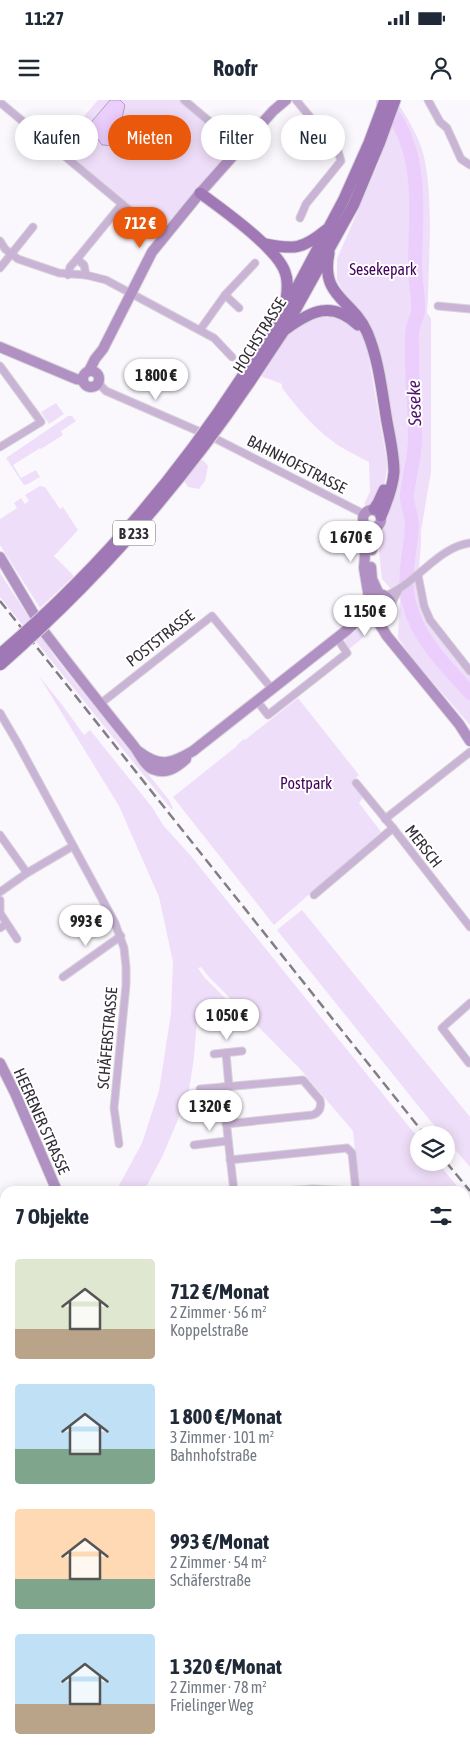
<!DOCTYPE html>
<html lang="de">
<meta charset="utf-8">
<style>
:root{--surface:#fff;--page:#f6f6f7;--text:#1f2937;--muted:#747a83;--accent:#ea580c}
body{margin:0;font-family:"Asap Condensed",sans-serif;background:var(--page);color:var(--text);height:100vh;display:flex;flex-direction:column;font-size:19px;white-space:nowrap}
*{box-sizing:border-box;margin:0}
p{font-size:16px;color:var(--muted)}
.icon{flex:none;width:28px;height:28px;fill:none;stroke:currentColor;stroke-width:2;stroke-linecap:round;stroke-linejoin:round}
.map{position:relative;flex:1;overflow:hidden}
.sheet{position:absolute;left:0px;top:1086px;width:470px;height:571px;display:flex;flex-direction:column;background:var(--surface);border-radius:15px 15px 0 0;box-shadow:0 2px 12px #0003}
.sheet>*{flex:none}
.top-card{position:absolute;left:15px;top:15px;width:440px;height:45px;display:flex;gap:10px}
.controls{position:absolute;left:410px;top:1026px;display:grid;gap:10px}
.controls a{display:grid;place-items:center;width:45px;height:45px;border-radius:50%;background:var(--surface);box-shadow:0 2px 12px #0003;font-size:25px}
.price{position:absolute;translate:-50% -42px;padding:0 11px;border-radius:18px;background:#fff;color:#222;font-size:16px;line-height:32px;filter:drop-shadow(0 1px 2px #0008)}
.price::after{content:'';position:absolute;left:50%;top:30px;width:15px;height:11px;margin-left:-8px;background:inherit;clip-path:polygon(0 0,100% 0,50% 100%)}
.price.selected{background:var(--accent);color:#fff}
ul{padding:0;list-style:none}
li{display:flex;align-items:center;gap:15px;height:125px;padding:0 15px}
li span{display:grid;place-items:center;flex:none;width:140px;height:100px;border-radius:5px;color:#555}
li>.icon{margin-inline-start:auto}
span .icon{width:60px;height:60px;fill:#fffc;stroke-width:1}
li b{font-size:21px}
h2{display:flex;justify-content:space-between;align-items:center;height:60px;padding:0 15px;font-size:21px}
.tag{padding:0 18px;border-radius:22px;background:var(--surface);box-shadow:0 2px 12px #0003;font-size:18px;line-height:45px}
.tag.selected{background:var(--accent);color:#fff}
.status{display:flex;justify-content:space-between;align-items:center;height:35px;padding:0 25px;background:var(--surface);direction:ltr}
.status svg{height:14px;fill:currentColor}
header{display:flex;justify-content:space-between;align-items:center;height:65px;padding:0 15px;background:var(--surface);font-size:22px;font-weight:700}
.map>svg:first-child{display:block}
.green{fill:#efdef9}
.water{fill:#eccefd;stroke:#b49ec1}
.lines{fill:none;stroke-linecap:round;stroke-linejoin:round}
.river{stroke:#eccefd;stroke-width:14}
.street-casing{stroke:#d7d3d9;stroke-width:9}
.secondary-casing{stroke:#d7d3d9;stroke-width:12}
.primary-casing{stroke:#d7d3d9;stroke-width:13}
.street{stroke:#c9b4d6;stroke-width:7}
.secondary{stroke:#b191c3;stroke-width:10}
.primary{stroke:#9f78b5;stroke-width:11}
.rail{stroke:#837e85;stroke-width:2.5;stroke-dasharray:10 5;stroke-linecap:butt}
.primary-bridge-casing{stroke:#d7d3d9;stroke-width:13;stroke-linecap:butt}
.primary-bridge{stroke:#9f78b5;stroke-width:11}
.labels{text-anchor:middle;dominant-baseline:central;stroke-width:4;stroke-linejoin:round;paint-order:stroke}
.shield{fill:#fff;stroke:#706c72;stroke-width:1}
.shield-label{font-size:15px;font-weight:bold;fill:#332d36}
.park-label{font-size:16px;fill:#43005d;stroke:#fff}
.street-label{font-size:16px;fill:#332d36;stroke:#fff}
.water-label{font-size:18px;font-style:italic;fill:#51136c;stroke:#fff}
</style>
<div class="status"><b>11:27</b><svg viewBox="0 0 49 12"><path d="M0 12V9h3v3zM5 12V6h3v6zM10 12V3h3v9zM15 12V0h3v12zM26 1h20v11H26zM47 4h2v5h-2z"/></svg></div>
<header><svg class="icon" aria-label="menu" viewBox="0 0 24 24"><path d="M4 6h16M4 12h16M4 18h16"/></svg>Roofr<svg class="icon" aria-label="person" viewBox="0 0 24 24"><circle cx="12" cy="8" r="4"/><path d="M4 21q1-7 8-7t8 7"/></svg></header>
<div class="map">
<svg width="470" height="1657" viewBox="0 0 470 1657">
<rect width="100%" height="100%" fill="#fbf8fd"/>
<g class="green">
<polygon points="98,0 184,0 241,48 165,136 56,49"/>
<path d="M399 5C410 22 421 41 425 61 433 105 429 153 428 197L427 213 431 218V372L421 431V444L418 478 430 520 470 572V625L415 562 398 538 400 499 382 479 379 451 383 425 380 434 397 372 382 273 347 198 337 180V159L379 62Z"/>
<path d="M321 211 359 226 366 242 387 362C387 380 382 393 374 409L364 404 370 392 369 362C356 355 342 349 331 340 312 326 296 306 282 288V284L263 277 257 271 283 232Z"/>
<polygon points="56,303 64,314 49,324 41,312"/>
<polygon points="68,316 72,316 76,321 61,331 63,335 41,349 40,348 13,365 21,378 36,370 40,377 28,384 24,385 6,358"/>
<polygon points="198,360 204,361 208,366 205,381 199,389 188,387 184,381 185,374"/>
<polygon points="40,386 45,387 60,409 63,407 78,430 54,456 74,476 40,508 0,445 0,419 17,408 14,403 21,398 25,404 29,401 25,395"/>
<polygon points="0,473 54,556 169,700 173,708 171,709 0,497"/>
<circle cx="378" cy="507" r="7"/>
<polygon points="360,528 366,535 348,550 345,546 345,538"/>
<polygon points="39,576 63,606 84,635 90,630 152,707 163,725 191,756 419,1039 419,1062 438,1063 461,1091 359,1091 353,1031 300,969 208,876 201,867 198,868 204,877 241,914 197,919 194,958 188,996 163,1055 144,1091 116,1091 142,1043 159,991 171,913 173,862 159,797 119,706"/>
<polygon points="298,598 359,675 355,679 366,694 359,703 381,732 274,825 173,697 237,646 237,645 244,639 245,640"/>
<polygon points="302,810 470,1017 470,1067 446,1039 446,1035 443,1035 428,1018 277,830"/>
<polygon points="5,1218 5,1262 0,1268 0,1223"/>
<polygon points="0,1575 5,1577 5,1652 158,1653 157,1657 0,1657"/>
<polygon points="465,1651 470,1652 470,1657 186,1657 187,1652 465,1652"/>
</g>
<polygon class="water" points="110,0 120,0 125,5 120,27 119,46 102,45 88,26"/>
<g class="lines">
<path class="river" d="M383 3C426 47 415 113 415 169 415 183 419 196 418 210 418 217 414 222 413 228 411 236 412 244 412 251 411 281 416 312 415 342 414 360 409 377 407 394 406 405 412 414 412 424 411 451 402 476 409 503 419 541 445 564 470 593"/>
<g class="street-casing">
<g id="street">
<polyline points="184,0 241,48"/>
<polyline points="296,0 338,51 341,61 306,104 300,118"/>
<polyline points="428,0 440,22 447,28 461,59 470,65"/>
<polyline points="2,4 163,138"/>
<polyline points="0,141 5,149 18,159 59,173 86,175 106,180 214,238 232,257"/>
<polyline points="77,159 122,104"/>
<polyline points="0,168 33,127"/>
<polyline points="68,175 70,167 77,159 84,165 86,175"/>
<polyline points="225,195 239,208"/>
<polyline points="438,206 470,209"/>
<polyline points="200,230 225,195 255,163"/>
<polyline points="0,266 41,322 0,347"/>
<polyline points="99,284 106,291 198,331"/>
<polyline points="216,339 364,414"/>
<polyline points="418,475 424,506 430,520 470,571"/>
<path d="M385 496C416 484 438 447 470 443"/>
<polyline points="391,504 398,491"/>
<polyline points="257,601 268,615 347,553 337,538"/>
<polyline points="100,604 212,516 272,589"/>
<polyline points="0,613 17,642 115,823 124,848 126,867 126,885 114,1008 119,1044"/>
<polyline points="356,683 393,728 470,827"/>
<polyline points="385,719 470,652"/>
<polyline points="0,735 27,773"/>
<polyline points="0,792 27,773 73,746"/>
<polyline points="314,795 393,728"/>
<polyline points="0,800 0,811"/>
<polyline points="0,813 17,839"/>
<polyline points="0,828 3,826"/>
<polyline points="63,877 121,836"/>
<polyline points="226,953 229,987"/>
<polyline points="214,954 242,951"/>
<polyline points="469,963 442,928 470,903"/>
<polyline points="200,989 223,987"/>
<path d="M226 1024 312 1015C319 1013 322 1008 320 1000L303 980 223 987C226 1022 230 1057 234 1091"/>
<polyline points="194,1045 227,1041"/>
<polyline points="230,1060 347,1048 352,1053 356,1091 313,1089 282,1091"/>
<polyline points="465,1346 470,1377"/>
<polyline points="0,1427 5,1424"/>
</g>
</g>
<g class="secondary-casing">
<g id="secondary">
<polyline points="0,247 76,279 83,280"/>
<circle cx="91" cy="279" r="8"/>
<polyline points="89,271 95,259 103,249 152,152 200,93 273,11 286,0"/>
<circle cx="372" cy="419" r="9"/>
<polyline points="367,426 364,468 369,498"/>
<polyline points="372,450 377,427"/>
<polyline points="0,457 35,516"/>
<polyline points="371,467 372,479 379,494"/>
<circle cx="378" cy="507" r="13"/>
<polyline points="377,520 387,536 459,624 470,641"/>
<path d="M45 533C74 571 103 608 133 645 139 652 143 664 152 669 166 675 176 668 186 659"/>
<path d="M138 651C160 668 171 664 193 651L347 530 366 512"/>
<polyline points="0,963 15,993 57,1091"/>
<polyline points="167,1657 167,1652"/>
</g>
</g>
<g class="primary-casing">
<g id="primary">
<path d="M200 93C222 109 277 148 285 172 289 182 287 192 286 202"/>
<path d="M265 144C294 150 303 149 326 130"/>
<path d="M329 153C320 197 352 199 367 232 379 260 382 293 387 322 390 338 394 355 394 372 393 387 387 402 381 416"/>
<path d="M286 229C311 211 332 200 358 225"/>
<polyline points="242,277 284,212 344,99 369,43 385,0"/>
<polyline points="249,283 283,232 354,104 379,44 395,0"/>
<polyline points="374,409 378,403 384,390"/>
</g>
</g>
<use href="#street" class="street"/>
<use href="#secondary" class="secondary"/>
<use href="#primary" class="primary"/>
<g class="rail">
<polyline points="0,501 425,1035"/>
<polyline points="446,1062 470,1091"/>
</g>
<g class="primary-bridge-casing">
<g id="primary-bridge">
<path d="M0 554C93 475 175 380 242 277"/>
<path d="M0 565C95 482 178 388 249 283"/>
</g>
</g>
<use href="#primary-bridge" class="primary-bridge"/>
</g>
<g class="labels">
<rect class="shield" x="113" y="420.5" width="42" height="25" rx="4"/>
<g class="shield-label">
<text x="134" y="433">B 233</text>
</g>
<g class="park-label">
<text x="383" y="169">Sesekepark</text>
<text x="306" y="683">Postpark</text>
</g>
<g class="street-label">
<text transform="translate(259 235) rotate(-58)">HOCHSTRASSE</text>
<text transform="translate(297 364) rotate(27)">BAHNHOFSTRASSE</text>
<text transform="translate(160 538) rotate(-38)">POSTSTRASSE</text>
<text transform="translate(424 746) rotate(52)">MERSCH</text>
<text transform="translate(107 938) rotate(-85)">SCHÄFERSTRASSE</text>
<text transform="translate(42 1021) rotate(66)">HEERENER STRASSE</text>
</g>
<g class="water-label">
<text transform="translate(414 303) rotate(-92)">Seseke</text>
</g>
</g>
</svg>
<div class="controls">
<a><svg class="icon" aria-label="layers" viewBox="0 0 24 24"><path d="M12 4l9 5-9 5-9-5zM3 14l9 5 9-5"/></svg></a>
</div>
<b class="price selected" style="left:140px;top:149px">712 €</b>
<b class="price" style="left:156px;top:301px">1 800 €</b>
<b class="price" style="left:351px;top:463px">1 670 €</b>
<b class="price" style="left:365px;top:537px">1 150 €</b>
<b class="price" style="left:86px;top:847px">993 €</b>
<b class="price" style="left:227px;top:941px">1 050 €</b>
<b class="price" style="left:210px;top:1032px">1 320 €</b>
<div class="top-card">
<a class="tag">Kaufen</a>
<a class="tag selected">Mieten</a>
<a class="tag">Filter</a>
<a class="tag">Neu</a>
</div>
<section class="sheet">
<h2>7 Objekte<svg class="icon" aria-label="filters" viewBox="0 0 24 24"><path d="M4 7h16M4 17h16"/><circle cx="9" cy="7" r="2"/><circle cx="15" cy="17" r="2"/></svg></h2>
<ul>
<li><span style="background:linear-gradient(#dfe7d0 70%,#b9a48a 0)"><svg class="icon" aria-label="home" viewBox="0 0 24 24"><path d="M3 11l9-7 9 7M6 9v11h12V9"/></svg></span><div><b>712 €/Monat</b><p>2 Zimmer · 56 m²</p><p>Koppelstraße</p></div></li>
<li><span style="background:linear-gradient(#bfe0f5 65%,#7fa58c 0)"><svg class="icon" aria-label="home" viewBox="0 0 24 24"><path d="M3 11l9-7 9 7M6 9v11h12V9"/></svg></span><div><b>1 800 €/Monat</b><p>3 Zimmer · 101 m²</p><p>Bahnhofstraße</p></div></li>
<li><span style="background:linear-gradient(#ffd9b3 70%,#7fa58c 0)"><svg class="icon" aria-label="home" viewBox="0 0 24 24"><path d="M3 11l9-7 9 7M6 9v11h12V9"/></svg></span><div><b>993 €/Monat</b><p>2 Zimmer · 54 m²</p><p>Schäferstraße</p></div></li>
<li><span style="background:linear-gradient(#bfe0f5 70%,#b9a48a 0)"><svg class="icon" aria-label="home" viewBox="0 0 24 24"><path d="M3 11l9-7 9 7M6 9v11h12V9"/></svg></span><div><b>1 320 €/Monat</b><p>2 Zimmer · 78 m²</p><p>Frielinger Weg</p></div></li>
</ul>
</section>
</div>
